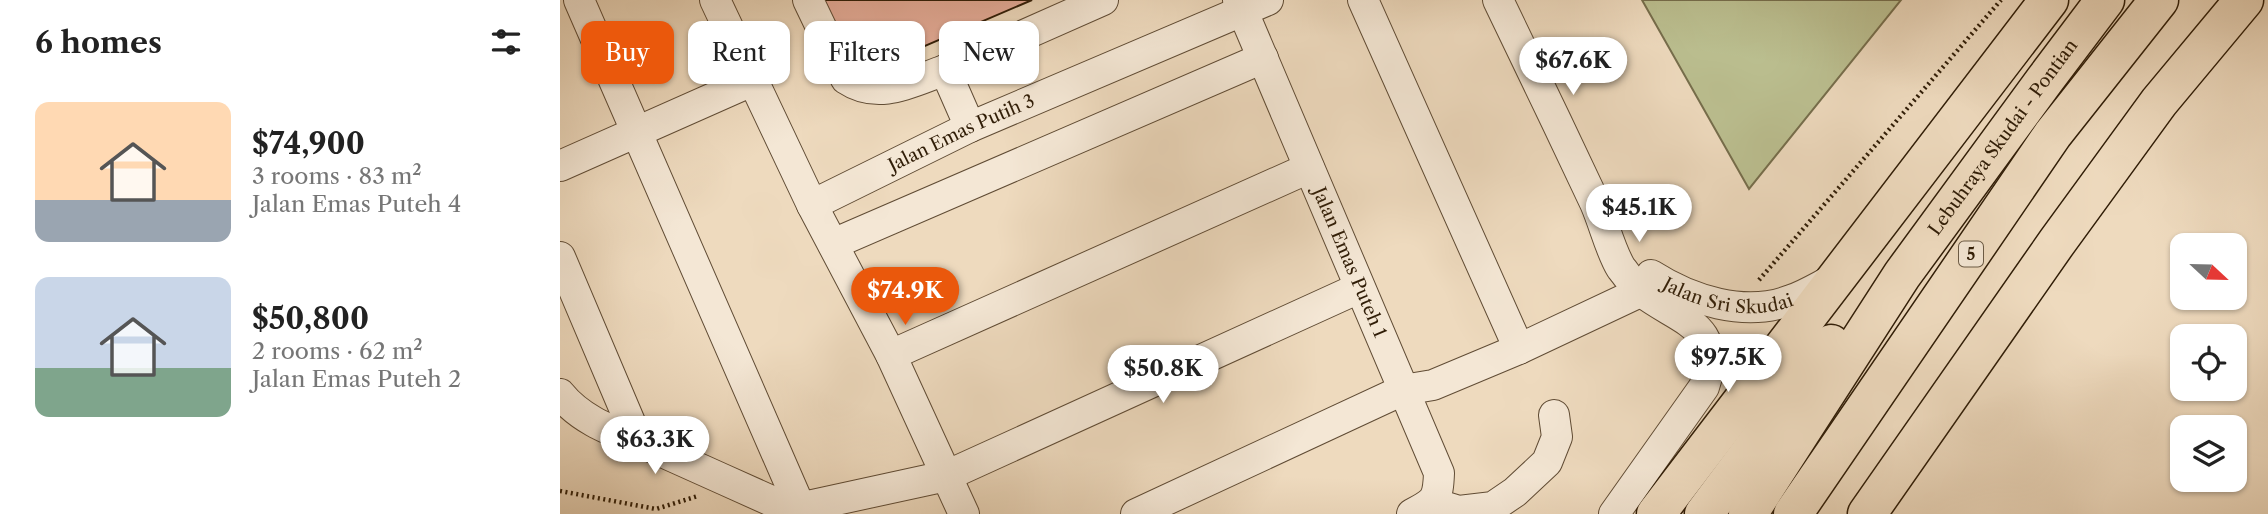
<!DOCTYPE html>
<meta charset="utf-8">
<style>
:root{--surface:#fff;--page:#f6f6f6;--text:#222;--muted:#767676;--accent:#ea580c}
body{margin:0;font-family:"Libre Caslon Text",serif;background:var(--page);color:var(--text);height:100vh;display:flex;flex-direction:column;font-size:26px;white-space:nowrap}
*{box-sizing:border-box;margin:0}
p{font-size:23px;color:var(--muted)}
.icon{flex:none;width:38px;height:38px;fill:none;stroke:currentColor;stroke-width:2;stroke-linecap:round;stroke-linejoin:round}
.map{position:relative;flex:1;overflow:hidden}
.sheet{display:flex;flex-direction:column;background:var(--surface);width:560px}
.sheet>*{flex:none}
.hud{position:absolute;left:21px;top:21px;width:665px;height:63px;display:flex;gap:14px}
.needle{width:46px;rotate:112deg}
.fabs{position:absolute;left:1610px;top:233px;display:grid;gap:14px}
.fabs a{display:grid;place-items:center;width:77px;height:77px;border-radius:14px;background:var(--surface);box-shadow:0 2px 5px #0004;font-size:35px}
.price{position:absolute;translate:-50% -60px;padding:0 16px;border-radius:24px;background:#fff;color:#222;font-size:23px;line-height:46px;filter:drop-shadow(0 2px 4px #0008)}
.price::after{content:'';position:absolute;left:50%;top:42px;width:21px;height:16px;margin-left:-10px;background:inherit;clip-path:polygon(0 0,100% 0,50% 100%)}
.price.selected{background:var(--accent);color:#fff}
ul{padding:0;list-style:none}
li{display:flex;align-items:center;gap:21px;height:175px;padding:0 35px}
li span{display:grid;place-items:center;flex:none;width:196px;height:140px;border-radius:14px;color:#555}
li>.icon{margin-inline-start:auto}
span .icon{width:84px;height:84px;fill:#fffc;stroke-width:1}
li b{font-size:30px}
h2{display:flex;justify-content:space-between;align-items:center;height:84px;padding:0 35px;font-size:30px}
.pill{padding:0 24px;border-radius:14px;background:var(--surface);box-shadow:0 2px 5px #0004;font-size:24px;line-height:63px}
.pill.selected{background:var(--accent);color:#fff}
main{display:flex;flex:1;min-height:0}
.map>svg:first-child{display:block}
.green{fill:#bbbf90;stroke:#766e4c;stroke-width:2}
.building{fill:#e6ad9a;stroke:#301d07;stroke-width:2}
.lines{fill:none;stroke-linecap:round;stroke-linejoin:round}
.minor-casing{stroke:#604c35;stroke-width:32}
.highway-casing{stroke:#301d07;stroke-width:41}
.path{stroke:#301d07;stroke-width:4.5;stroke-dasharray:2 3.5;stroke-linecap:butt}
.minor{stroke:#f4e7d5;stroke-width:30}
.highway{stroke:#eedabe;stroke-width:38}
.labels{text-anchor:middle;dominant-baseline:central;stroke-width:5;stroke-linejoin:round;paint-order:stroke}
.shield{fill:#f4e7d5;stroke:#6b5a45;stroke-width:2}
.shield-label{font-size:16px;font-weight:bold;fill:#301d07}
.street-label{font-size:18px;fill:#301d07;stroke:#f4e7d5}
</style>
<main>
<section class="sheet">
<h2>6 homes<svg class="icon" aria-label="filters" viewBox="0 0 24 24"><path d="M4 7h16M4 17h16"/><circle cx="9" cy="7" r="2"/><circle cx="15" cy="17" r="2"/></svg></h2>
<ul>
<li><span style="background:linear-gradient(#ffd9b3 70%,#9aa5b1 0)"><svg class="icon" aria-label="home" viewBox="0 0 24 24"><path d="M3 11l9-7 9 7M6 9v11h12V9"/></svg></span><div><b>$74,900</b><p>3 rooms · 83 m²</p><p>Jalan Emas Puteh 4</p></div></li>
<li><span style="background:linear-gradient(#c9d6e8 65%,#7fa58c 0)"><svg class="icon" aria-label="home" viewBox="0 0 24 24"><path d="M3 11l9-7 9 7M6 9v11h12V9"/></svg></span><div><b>$50,800</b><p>2 rooms · 62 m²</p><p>Jalan Emas Puteh 2</p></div></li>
</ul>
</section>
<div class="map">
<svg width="1708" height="514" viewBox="0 0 1708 514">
<rect width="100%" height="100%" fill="#eedabe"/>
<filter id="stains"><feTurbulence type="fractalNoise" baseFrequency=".00286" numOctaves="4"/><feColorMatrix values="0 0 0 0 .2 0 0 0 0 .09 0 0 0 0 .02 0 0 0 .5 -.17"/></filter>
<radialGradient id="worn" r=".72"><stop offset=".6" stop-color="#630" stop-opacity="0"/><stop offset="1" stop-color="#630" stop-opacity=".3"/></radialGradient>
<polygon class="green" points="1082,0 1341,0 1189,189"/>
<polygon class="building" points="262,0 472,0 295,76"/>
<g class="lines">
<g class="minor-casing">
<g id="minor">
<polyline points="19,0 240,507"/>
<polyline points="155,0 252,205 331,355 404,514"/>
<path d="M248 0 286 79C319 101 351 82 385 70"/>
<path id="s1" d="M678 0 879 473C878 500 875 502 852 514"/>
<polyline points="803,0 959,349"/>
<path d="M938 0C971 68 1003 135 1035 203 1044 223 1050 250 1061 268 1067 275 1074 287 1082 292 1119 321 1165 324 1144 387L1054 514"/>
<polyline points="410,127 385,70 543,0"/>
<polyline points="0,166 194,80"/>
<path id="s2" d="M252 205 410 127 708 0"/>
<polyline points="273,244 703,58"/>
<polyline points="0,257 78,441"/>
<path id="s3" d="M1091 275C1130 300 1185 318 1231 300 1246 295 1260 286 1274 279"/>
<polyline points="331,355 749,168"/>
<path d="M0 394C25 425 63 434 98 450 141 469 184 489 227 508L253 505 386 476 799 288"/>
<polyline points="873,503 899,511 933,507 955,492 987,462 997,437 994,415"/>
<polyline points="576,514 843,390 873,385 959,349 1080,292"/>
</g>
</g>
<g class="highway-casing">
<g id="highway">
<polyline points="1096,514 1489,0"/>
<polyline points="1144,514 1271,344"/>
<path id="s4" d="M1188 514 1342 275 1484 81 1545 0"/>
<polyline points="1233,514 1493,134 1599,0"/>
<polyline points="1307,514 1497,242 1599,102 1684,0"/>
</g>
</g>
<g class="path">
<polyline points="1199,280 1441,0"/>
<polyline points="0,491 96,509 138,496"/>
</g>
<use href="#minor" class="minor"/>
<use href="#highway" class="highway"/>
</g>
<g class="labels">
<rect class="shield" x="1399" y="241.5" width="24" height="25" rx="5"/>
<g class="shield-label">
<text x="1411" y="254">5</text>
</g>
<g class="street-label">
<text stroke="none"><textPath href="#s2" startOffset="166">Jalan Emas Putih 3</textPath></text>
<text stroke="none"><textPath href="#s4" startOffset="455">Lebuhraya Skudai - Pontian</textPath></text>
<text stroke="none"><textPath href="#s1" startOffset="285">Jalan Emas Puteh 1</textPath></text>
<text stroke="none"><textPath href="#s3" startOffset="82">Jalan Sri Skudai</textPath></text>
</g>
</g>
<rect width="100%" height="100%" filter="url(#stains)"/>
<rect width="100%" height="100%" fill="url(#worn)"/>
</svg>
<div class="fabs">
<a><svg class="needle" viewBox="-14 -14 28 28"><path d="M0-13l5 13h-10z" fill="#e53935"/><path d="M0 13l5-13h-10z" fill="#767676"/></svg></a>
<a><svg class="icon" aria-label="locate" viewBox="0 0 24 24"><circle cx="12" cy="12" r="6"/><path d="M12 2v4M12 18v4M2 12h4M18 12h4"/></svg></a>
<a><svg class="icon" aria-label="layers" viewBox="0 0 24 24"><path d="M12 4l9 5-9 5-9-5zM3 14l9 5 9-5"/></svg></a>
</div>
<b class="price" style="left:1013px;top:97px">$67.6K</b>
<b class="price" style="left:1079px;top:244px">$45.1K</b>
<b class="price selected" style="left:345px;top:327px">$74.9K</b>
<b class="price" style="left:1168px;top:394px">$97.5K</b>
<b class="price" style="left:603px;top:405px">$50.8K</b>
<b class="price" style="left:95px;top:476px">$63.3K</b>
<div class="hud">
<a class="pill selected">Buy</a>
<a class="pill">Rent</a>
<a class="pill">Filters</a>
<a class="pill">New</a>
</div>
</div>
</main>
